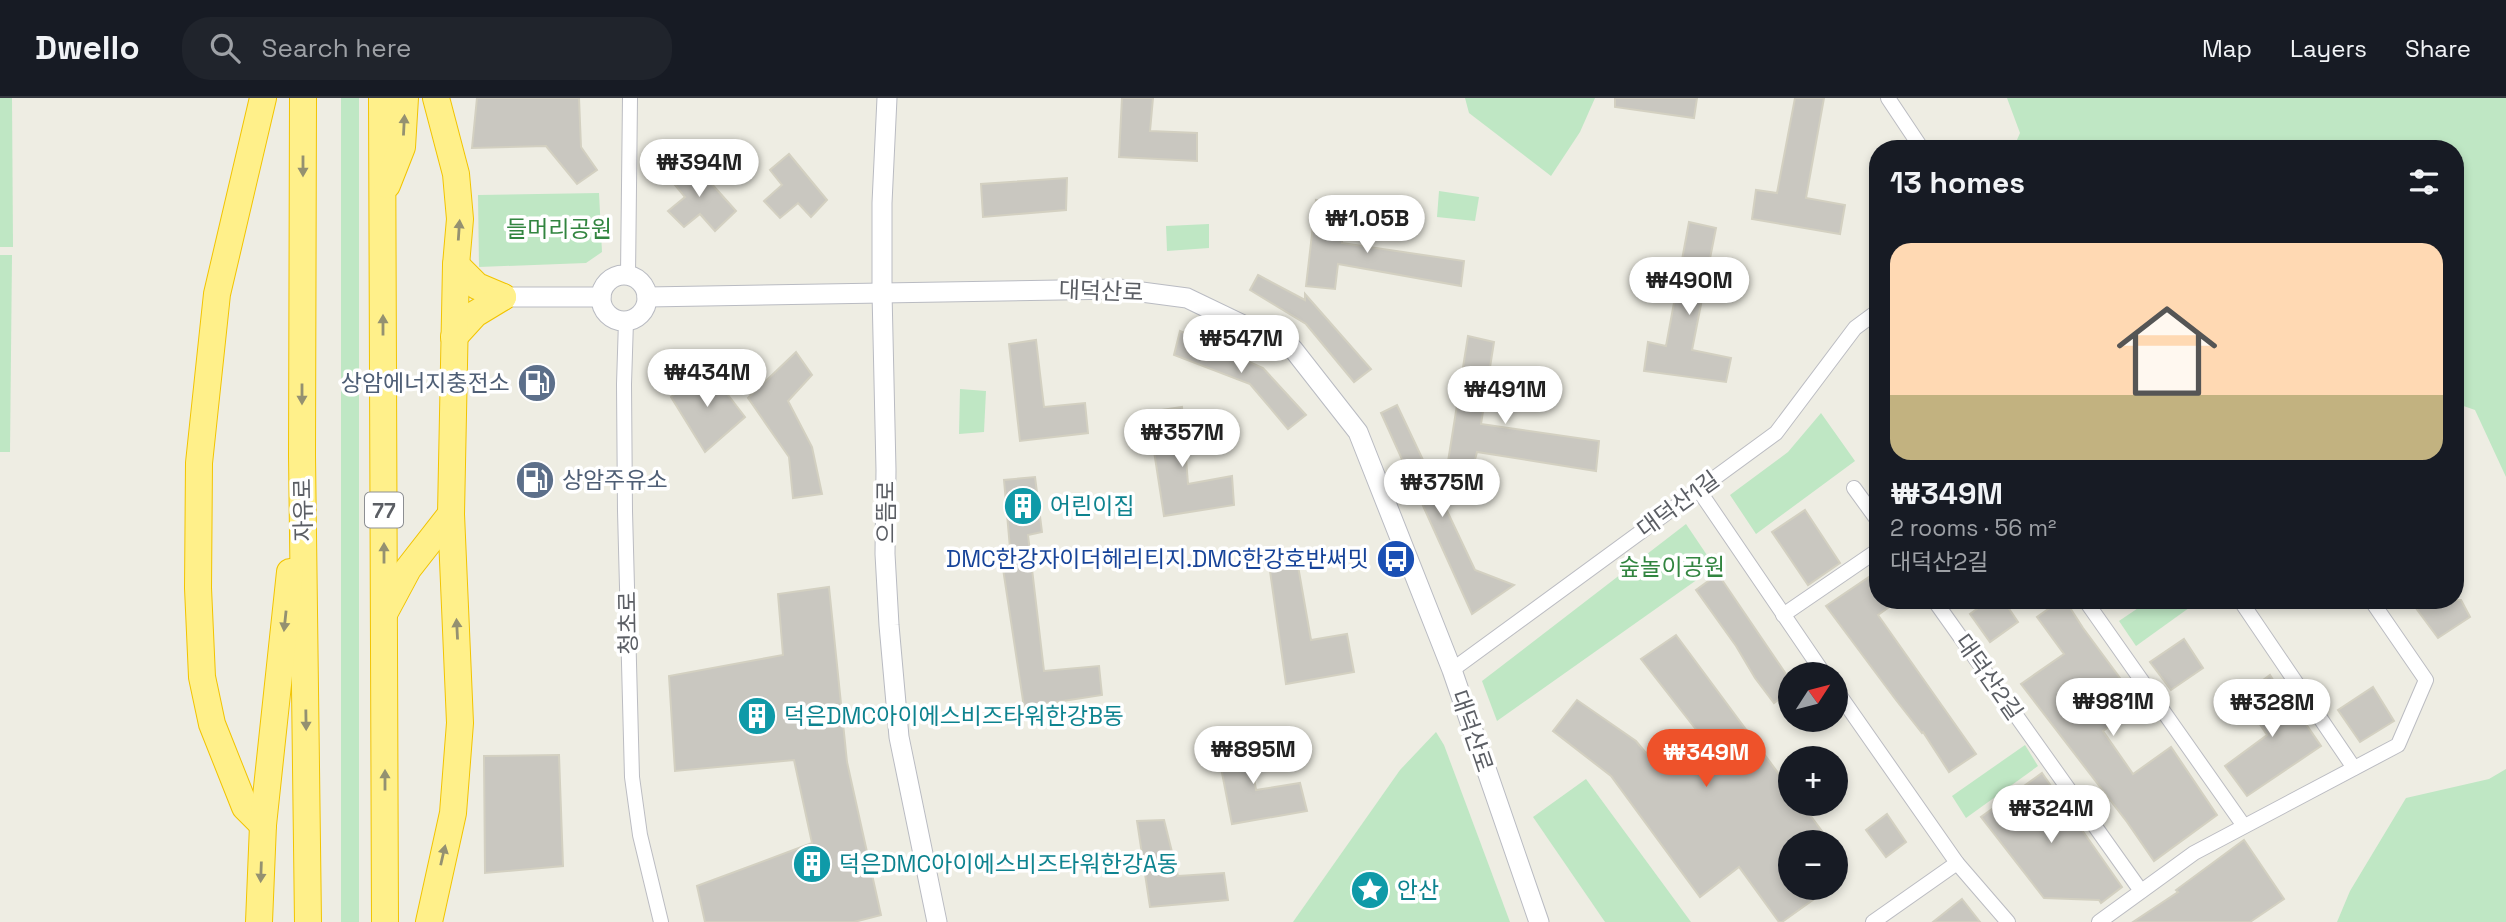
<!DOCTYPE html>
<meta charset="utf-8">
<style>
:root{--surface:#171b24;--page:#20242c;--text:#f1f3f6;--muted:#9ea1a6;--line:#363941;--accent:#ee522a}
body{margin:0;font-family:"Space Grotesk","Noto Sans KR",sans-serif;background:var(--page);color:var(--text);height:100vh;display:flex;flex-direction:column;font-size:26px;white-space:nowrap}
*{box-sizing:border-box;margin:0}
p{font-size:23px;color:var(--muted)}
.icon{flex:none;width:38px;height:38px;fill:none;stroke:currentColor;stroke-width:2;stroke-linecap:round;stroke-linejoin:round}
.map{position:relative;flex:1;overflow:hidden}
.drawer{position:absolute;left:1869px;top:42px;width:595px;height:469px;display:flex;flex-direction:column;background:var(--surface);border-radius:28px;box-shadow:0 4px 10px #0003}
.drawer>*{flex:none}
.needle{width:46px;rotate:54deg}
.tools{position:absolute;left:1778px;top:564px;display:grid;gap:14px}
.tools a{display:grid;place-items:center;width:70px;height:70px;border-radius:50%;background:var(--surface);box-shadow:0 4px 10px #0003;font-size:35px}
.price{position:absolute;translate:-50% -60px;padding:0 16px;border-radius:24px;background:#fff;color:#222;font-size:23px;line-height:46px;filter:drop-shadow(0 2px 4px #0008)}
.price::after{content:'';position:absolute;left:50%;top:42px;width:21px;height:16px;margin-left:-10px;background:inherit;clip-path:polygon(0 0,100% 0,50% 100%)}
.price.selected{background:var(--accent);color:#fff}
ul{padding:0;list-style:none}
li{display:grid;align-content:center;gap:14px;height:371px;padding:0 21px}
li span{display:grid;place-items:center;height:217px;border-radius:21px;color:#555}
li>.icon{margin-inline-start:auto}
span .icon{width:126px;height:126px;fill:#fffc;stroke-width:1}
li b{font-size:30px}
h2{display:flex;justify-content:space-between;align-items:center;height:84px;padding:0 21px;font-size:30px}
header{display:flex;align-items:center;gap:42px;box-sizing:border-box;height:98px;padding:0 35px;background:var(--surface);border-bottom:2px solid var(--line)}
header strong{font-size:33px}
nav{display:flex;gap:38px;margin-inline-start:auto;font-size:24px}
.search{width:490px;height:63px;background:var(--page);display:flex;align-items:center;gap:18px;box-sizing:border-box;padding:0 24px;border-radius:28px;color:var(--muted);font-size:26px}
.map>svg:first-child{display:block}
.green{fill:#bfe7c4}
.building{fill:#c9c7c0;stroke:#d3d0c1;stroke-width:2}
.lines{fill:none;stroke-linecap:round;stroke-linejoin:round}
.street-casing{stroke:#bbbcc2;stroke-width:16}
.secondary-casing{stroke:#b9bbc2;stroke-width:21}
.highway-casing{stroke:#f2c400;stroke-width:28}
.street{stroke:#fff;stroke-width:14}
.secondary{stroke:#fff;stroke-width:19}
.highway{stroke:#fff08a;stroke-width:26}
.oneway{fill:#949171}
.labels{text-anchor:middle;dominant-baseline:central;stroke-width:7;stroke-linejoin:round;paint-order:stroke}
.shield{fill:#fff;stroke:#8c8e92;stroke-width:2}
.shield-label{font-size:21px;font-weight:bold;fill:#5b5e64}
.park-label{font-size:23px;fill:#328540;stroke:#fff}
.street-label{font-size:23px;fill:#5b5e64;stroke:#fff}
.service-label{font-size:23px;fill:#4e5e75;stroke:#fff;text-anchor:end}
.culture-label{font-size:23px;fill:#0d838f;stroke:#fff;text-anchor:start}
.transit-label{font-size:23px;fill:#164399;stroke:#fff;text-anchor:end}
</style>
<header>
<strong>Dwello</strong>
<div class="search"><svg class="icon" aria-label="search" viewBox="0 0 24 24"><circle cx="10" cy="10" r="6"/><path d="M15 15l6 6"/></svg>Search here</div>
<nav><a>Map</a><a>Layers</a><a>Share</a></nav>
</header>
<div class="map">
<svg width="2506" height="824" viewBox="0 0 2506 824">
<rect width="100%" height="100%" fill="#eeede3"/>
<g class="green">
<polygon points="0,0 12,0 13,149 0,149"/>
<rect x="341" y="0" width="18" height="824"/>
<polygon points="1465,0 1595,0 1580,34 1551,78 1469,15"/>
<polygon points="2007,0 2506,0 2506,379 2475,312 2455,305 2455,51 2013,51 2020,35"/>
<polygon points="1439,93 1479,99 1475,123 1437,119"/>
<polygon points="599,95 602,154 586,165 479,169 478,97"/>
<polygon points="1209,126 1209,150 1167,153 1166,128"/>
<polygon points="12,157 10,354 0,354 0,157"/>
<polygon points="960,291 986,293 984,334 959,336"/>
<polygon points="1821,315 1855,363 1756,436 1730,397 1788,354"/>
<polygon points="1686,426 1715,469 1497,623 1482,583"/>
<polygon points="2150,502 2200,502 2136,548 2119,523"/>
<polygon points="1436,634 1444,647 1510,824 1293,824 1400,672"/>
<polygon points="2025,647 2038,668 1966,720 1952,698"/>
<polygon points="2506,671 2506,824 2337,824 2350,793 2406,700 2489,681"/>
<polygon points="1586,681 1691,824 1605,824 1533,719"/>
</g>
<g class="building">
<polygon points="477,0 579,0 581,49 597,72 577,86 546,48 472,50"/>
<polygon points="1122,0 1153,0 1150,33 1197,35 1197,63 1119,59"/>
<polygon points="1615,0 1697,0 1694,20 1615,9"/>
<polygon points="1795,0 1824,0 1806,100 1845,107 1840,136 1752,121 1756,92 1777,95"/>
<polygon points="789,56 827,102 811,119 798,105 780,120 764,103 782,87 770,72"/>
<polygon points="692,64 736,113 715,133 700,116 684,129 668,113 685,99 670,81"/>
<polygon points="1067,80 1066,112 983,119 981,86"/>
<polygon points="1316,102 1346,107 1342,145 1464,163 1461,188 1338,166 1335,191 1306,188"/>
<polygon points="1689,124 1716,130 1692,252 1731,260 1726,284 1644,273 1648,244 1666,248"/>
<polygon points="1258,177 1305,202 1305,196 1371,271 1354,284 1306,226 1250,192"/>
<polygon points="1180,233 1263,270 1306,317 1288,331 1250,286 1174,257"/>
<polygon points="1468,238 1494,244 1481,326 1599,343 1596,373 1477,354 1472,373 1447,370"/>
<polygon points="1036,242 1044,309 1085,305 1088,335 1020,343 1009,246"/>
<polygon points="796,254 812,277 788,303 812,349 822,396 793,400 789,359 748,300"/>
<polygon points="708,271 745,319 705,354 671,299"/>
<polygon points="1397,307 1475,472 1514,487 1472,516 1381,315"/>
<polygon points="1182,309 1188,386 1232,378 1234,407 1164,418 1148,314"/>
<polygon points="1035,379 1042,434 1028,437 1044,573 1099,568 1102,597 1024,609 1000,451 1010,450 1004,382"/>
<polygon points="1805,412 1840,465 1808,487 1772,434"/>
<polygon points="1298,468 1311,542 1347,536 1354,574 1286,586 1270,473"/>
<polygon points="1878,473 1878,502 1899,502 1878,517 1976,656 1949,674 1923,634 1922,635 1896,602 1826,508"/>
<polygon points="1718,476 1790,582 1790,593 1774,605 1755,580 1736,548 1696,492"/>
<polygon points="829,489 847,664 881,817 854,824 705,824 697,788 812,745 794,662 675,673 669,578 783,557 778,496"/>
<polygon points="1989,502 2003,502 2018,524 1990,544 1970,516"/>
<polygon points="2061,502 2065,502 2083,530 2140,607 2103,633 2133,676 2171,649 2217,717 2154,763 2127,724 2021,586 2064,556 2037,519"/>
<polygon points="2410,502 2461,502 2470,519 2438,540"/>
<polygon points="1676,537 1790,691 1790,705 1801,705 1830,744 1790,744 1790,789 1831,789 1782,824 1779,824 1739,769 1700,799 1611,678 1553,633 1577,602 1636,643 1661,673 1705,643 1641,561"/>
<polygon points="2184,541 2203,570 2171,592 2150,564"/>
<polygon points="2270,577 2296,618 2299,616 2321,648 2247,698 2225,668 2267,637 2241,598"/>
<polygon points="2373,589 2394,623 2360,644 2338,612"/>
<polygon points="1247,636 1256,692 1300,685 1307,713 1232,726 1215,639"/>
<polygon points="559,657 563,768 485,775 484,658"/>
<polygon points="2042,675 2122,789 2101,805 2099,802 2044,800 1981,719"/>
<polygon points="1887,716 1906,744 1886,759 1866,732"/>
<polygon points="1164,722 1178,778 1224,775 1228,802 1150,809 1137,723"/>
<polygon points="2244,742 2284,801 2250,824 2133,824 2178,794 2176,792"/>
<polygon points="1962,801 1980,824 1933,824"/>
</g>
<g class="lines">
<g class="street-casing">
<g id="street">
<polyline points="1888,0 1922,51"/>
<polyline points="628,177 630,0"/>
<polyline points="626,223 624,286 625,413 632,679 640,737 661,824"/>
<polyline points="1854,390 1878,423"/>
<polyline points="1698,391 1824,576"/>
<polyline points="1934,502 2141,793"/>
<polyline points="2085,502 2244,728"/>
<polyline points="2240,502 2354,670"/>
<polyline points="1783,517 1878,452"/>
<polyline points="1452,572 1776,335 1855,230 1878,213"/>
<polyline points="1836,592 1957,765 2008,824"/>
<polyline points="1873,824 1957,765"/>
<polyline points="2099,824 2194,755 2398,647 2426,582 2371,502"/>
</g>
</g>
<g class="secondary-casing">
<g id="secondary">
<polyline points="887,0 882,105 882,194 886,372 885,456 889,527 899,639 937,824"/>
<circle cx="624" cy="200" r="23"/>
<polyline points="503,199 601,199"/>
<polyline points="647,199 1119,191 1187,200 1293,251 1358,334 1452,572 1539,824"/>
</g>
</g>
<g class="highway-casing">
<g id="highway">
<polyline points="263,0 217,196 199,365 198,490 202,579 212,626 245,709 263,727"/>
<polyline points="303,0 302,358 308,824"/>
<polyline points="382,0 385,824"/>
<polyline points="387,87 402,49 405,0"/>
<polyline points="456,167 477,188 503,199"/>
<polyline points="454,239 475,216 503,199"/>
<polyline points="385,514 408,471 451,416"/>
<polyline points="259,824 263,727 290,474"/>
<polyline points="429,824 453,715 460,625 451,416 456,167 460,121 456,76 436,0"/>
</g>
</g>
<use href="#street" class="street"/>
<use href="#secondary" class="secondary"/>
<use href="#highway" class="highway"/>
</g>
<defs><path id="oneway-solid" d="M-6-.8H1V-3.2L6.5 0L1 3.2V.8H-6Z" transform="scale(1.75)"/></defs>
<g class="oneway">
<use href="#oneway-solid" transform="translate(404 27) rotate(-87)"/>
<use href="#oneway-solid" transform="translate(303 68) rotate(90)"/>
<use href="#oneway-solid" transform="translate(459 132) rotate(-86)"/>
<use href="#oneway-solid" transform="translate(383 227) rotate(-90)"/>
<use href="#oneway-solid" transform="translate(302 296) rotate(90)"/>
<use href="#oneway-solid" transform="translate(384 455) rotate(-90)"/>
<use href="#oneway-solid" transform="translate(285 523) rotate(96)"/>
<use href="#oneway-solid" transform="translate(457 531) rotate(-93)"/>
<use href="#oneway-solid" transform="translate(306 622) rotate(89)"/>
<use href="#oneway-solid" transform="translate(385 682) rotate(-90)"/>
<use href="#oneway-solid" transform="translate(443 757) rotate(-77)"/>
<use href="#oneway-solid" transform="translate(261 774) rotate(92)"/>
</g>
<defs>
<g id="fuel-disc" transform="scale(2.0125)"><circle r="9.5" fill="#5c6f8a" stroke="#fff"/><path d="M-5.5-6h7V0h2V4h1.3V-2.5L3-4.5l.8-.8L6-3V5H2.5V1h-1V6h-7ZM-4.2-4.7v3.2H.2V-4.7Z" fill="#fff"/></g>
<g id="building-disc" transform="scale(2.0125)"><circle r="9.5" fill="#0f9aa8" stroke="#fff"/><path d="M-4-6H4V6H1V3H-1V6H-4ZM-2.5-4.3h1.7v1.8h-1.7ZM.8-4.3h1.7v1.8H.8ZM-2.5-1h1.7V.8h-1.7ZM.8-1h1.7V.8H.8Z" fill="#fff"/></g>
<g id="bus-disc" transform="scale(2.0125)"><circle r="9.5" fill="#1a4fb4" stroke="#fff"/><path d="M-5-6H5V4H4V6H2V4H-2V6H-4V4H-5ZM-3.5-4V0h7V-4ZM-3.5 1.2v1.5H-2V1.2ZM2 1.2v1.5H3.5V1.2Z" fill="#fff"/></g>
<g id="sight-disc" transform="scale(2.0125)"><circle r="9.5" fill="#0f9aa8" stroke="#fff"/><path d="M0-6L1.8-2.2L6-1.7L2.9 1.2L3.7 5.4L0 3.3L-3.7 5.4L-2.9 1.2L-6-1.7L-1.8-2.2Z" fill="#fff"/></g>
</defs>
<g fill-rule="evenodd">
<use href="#fuel-disc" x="537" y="285"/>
<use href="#fuel-disc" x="535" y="382"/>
<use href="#building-disc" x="1023" y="408"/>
<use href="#bus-disc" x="1396" y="461"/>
<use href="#building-disc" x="757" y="618"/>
<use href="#building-disc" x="812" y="766"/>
<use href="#sight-disc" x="1370" y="792"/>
</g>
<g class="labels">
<rect class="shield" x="365" y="394.5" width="38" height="35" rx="5"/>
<g class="shield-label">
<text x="384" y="412">77</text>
</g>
<g class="park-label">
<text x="559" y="131">들머리공원</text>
<text x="1672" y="469">숲놀이공원</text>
</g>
<g class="street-label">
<text transform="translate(1101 193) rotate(2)">대덕산로</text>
<text transform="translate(1678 406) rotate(-36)">대덕산1길</text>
<text transform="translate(303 412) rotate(-91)">자유로</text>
<text transform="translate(886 414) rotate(-90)">으뜸로</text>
<text transform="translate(628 525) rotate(-91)">청초로</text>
<text transform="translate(1989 579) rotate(55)">대덕산2길</text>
<text transform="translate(1472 633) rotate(71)">대덕산로</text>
</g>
<g class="service-label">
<text x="510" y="285">상암에너지충전소</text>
<text x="562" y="382" text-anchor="start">상암주유소</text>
</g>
<g class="culture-label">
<text x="1050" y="408">어린이집</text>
<text x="784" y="618">덕은DMC아이에스비즈타워한강B동</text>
<text x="839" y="766">덕은DMC아이에스비즈타워한강A동</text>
<text x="1397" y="792">안산</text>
</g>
<g class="transit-label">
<text x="1369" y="461">DMC한강자이더헤리티지.DMC한강호반써밋</text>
</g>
</g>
</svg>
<div class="tools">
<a><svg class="needle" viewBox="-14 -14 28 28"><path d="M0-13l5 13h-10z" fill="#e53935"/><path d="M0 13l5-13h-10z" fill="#9ea1a6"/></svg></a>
<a>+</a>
<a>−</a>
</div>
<b class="price" style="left:699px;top:101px">₩394M</b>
<b class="price" style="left:1367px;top:157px">₩1.05B</b>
<b class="price" style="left:1689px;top:219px">₩490M</b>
<b class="price" style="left:1241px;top:277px">₩547M</b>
<b class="price" style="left:707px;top:311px">₩434M</b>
<b class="price" style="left:1505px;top:328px">₩491M</b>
<b class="price" style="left:1182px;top:371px">₩357M</b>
<b class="price" style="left:1442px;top:421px">₩375M</b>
<b class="price" style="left:2113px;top:640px">₩981M</b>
<b class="price" style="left:2272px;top:641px">₩328M</b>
<b class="price" style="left:1253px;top:688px">₩895M</b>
<b class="price selected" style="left:1706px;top:691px">₩349M</b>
<b class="price" style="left:2051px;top:747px">₩324M</b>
<section class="drawer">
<h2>13 homes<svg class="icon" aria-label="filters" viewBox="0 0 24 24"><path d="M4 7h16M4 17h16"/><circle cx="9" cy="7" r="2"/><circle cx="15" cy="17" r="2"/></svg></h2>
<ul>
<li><span style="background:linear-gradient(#ffd9b3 70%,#c2b280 0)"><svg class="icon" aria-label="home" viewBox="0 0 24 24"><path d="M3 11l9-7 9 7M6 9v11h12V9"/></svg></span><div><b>₩349M</b><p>2 rooms · 56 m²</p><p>대덕산2길</p></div></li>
</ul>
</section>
</div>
